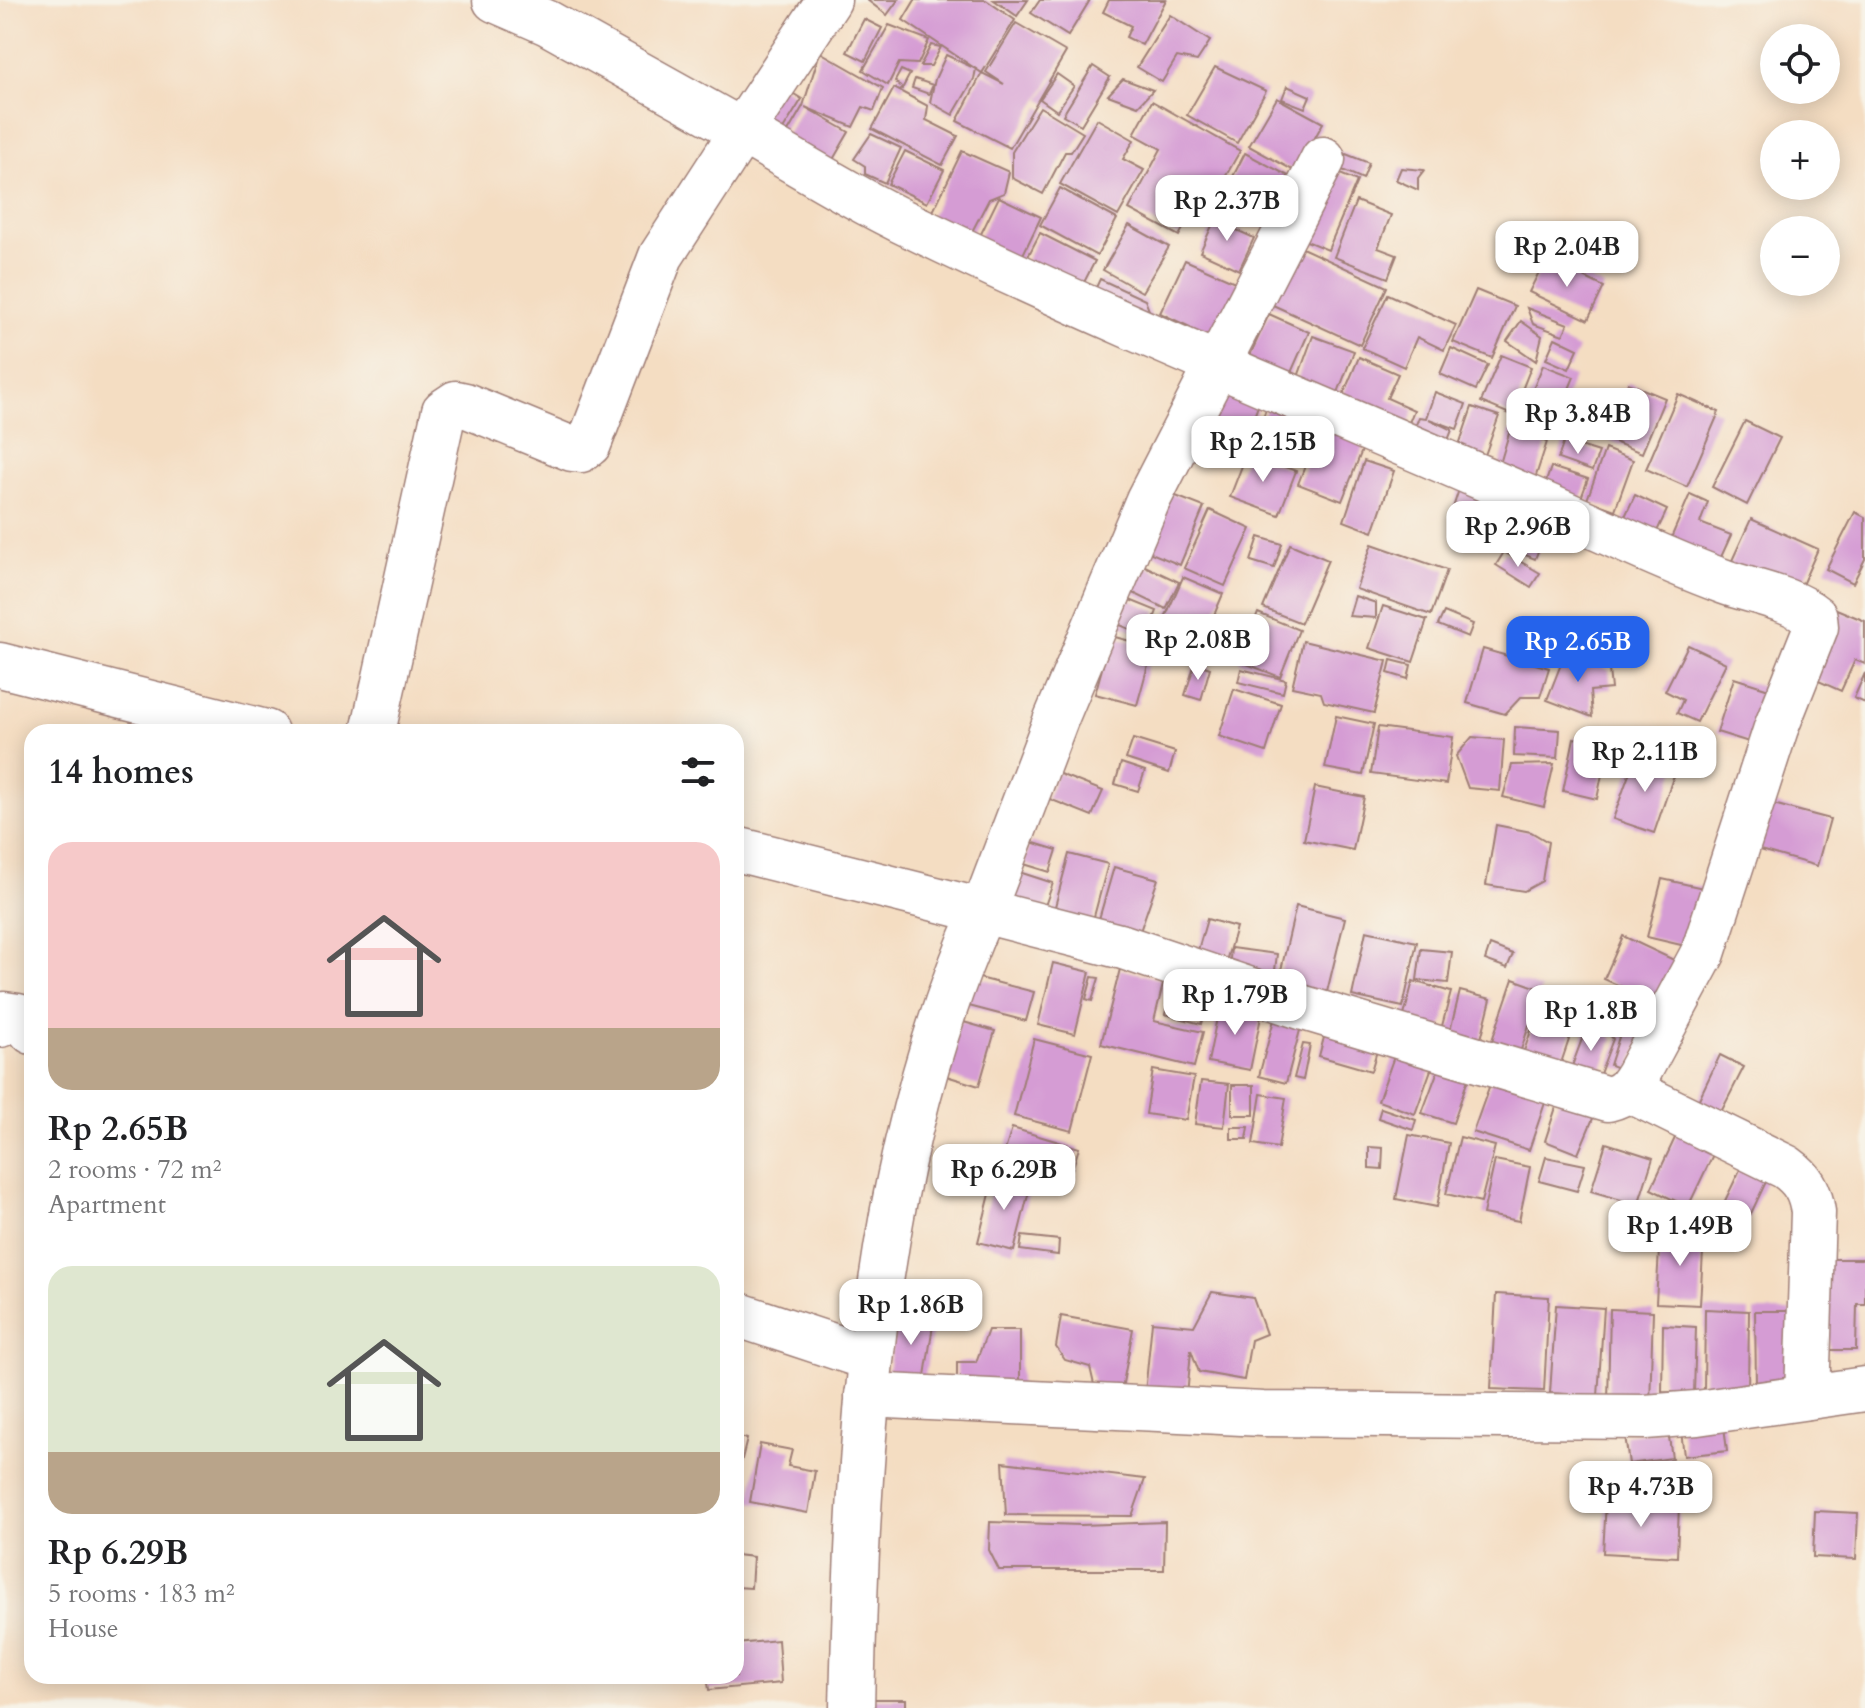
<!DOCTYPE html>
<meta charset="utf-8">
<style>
:root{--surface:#fff;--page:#f2f2f2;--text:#202124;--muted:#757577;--accent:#2563eb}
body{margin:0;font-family:Cardo,serif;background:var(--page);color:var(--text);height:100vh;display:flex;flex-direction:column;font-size:30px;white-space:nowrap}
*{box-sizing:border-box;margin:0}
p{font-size:26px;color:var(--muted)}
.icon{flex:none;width:44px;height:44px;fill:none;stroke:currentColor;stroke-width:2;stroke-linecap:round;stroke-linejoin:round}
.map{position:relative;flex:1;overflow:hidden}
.drawer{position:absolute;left:24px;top:724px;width:720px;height:960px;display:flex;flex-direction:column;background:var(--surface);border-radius:24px;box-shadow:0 4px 20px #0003}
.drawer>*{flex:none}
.controls{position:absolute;left:1760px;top:24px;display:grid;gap:16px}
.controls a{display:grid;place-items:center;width:80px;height:80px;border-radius:50%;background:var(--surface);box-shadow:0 4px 20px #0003;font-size:40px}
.price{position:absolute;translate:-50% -68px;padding:0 18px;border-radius:16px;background:#fff;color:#222;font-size:26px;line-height:52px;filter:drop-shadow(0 2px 4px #0008)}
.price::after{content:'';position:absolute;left:50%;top:48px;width:24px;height:18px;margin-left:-12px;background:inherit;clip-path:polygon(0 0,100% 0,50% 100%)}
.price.current{background:var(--accent);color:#fff}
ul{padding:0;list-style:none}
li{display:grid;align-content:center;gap:16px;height:424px;padding:0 24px}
li span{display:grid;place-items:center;height:248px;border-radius:24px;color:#555}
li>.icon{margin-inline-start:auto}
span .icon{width:144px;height:144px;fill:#fffc;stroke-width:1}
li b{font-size:34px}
h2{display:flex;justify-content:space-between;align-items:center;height:96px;padding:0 24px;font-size:34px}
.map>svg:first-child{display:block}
.building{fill:#d59cd4}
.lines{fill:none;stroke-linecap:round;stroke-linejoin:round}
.minor-casing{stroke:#9f7e76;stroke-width:47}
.minor{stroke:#fff;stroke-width:44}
</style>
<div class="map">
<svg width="1865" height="1708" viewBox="0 0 1865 1708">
<rect width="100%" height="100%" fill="#f7f3e8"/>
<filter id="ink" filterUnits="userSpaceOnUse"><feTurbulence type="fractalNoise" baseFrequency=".0125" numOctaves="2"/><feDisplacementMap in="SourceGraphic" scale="16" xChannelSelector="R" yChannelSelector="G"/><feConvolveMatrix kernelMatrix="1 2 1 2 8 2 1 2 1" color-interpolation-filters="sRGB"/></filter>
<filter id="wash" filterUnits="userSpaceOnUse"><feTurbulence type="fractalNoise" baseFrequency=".006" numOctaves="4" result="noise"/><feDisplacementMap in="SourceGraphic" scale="32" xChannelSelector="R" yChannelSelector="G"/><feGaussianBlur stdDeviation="1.8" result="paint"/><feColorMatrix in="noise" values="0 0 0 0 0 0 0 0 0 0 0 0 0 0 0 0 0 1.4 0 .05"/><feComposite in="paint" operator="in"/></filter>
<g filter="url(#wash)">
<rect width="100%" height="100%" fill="#f4ddc2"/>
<g id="blocks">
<g class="building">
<polygon points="867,0 898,0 887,15"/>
<polygon points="915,0 986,0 1015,20 982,73 903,20"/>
<polygon points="994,0 1028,0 1017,16"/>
<polygon points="1040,0 1090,0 1068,36 1031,13"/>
<polygon points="1109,0 1166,0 1142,45 1126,37 1131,26 1103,12"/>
<polygon points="1170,15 1210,41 1197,61 1177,57 1162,82 1137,67"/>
<polygon points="864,19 882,28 865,61 847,52"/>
<polygon points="1016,23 1066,52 1010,148 957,121 982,73 1004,84 986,72"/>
<polygon points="889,25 929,40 918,64 899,63 888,85 863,70"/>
<polygon points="931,45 941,47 931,66 920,66"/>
<polygon points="820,52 883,88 874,111 863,107 853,127 805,107 849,132 831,163 785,137 803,106"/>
<polygon points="946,55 976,69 974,79 953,115 930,102 935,79"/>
<polygon points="1093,66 1110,77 1081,125 1063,115"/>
<polygon points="1215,67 1266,91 1237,143 1187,115"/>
<polygon points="901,70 910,74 902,89 895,81"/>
<polygon points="1057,74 1074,86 1057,111 1040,99"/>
<polygon points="915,79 933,85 929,94 912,88"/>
<polygon points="1123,79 1153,90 1138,106 1108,95"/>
<polygon points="778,84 802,99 779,136 755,122"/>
<polygon points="1287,86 1310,96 1305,108 1282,99"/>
<polygon points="894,88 928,106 926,120 958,136 942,165 872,129"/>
<polygon points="1277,98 1323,123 1296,172 1249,146"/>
<polygon points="1152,101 1240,151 1215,195 1204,190 1179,236 1129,209 1161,149 1134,134"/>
<polygon points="1040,107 1083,133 1071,152 1065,152 1043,194 1012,178 1012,152"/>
<polygon points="1097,119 1134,140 1123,159 1144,170 1118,216 1060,184"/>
<polygon points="871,134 901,148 885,183 865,174 865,166 854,159"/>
<polygon points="1333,149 1369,163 1363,179 1326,163"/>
<polygon points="905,151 944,170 927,203 888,184"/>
<polygon points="962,151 1009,172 1004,193 989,199 965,245 926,226"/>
<polygon points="1245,153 1294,179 1269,228 1239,225 1231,220 1226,190"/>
<polygon points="1321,166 1357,181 1328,250 1292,235"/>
<polygon points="1401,168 1424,170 1418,178 1418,190 1396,180"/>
<polygon points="1060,188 1117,219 1097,256 1040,225"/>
<polygon points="999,197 1041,217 1017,267 975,246"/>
<polygon points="1356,201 1391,215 1378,248 1397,255 1388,278 1334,257"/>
<polygon points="1221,206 1228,226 1254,238 1239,270 1200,252"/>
<polygon points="1129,225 1169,247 1142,292 1103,270"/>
<polygon points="1040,233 1095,261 1077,296 1022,268"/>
<polygon points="1289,242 1387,287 1360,345 1262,300"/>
<polygon points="1546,258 1604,287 1588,320 1529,292"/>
<polygon points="1185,260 1251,289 1219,357 1183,340 1190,327 1160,313"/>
<polygon points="1100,279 1145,300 1156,328 1091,298"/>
<polygon points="1476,290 1515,306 1492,358 1453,342"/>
<polygon points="1388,294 1456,325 1444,350 1417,337 1404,367 1362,348"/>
<polygon points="1527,308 1568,324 1563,335 1533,324"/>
<polygon points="1269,314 1309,332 1286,384 1245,366"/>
<polygon points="1521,321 1542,336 1536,361 1507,341"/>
<polygon points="1313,336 1354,351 1334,403 1294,388"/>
<polygon points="1555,338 1578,349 1569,369 1546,359"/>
<polygon points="1451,348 1488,365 1476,390 1440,374"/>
<polygon points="1501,355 1531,367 1512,415 1481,402"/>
<polygon points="1359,357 1398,374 1387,398 1414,410 1404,435 1338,407"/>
<polygon points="1543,365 1574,377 1550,435 1519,423"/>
<polygon points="1226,382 1262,395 1242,449 1206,435"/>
<polygon points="1628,383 1665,398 1642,453 1606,439"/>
<polygon points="1435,392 1466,404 1457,429 1429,419 1452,430 1443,453 1410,440 1419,417 1426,418"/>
<polygon points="1678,394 1719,412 1687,487 1646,469"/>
<polygon points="1270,398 1314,414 1296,462 1253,445"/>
<polygon points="1472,407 1499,416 1480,469 1454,460"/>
<polygon points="1745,421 1780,438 1747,505 1712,487"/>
<polygon points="1322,423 1366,440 1342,501 1298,484"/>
<polygon points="1510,430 1547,442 1533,485 1497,474"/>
<polygon points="1564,441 1599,452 1592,471 1558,459"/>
<polygon points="1605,449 1633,460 1615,510 1587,500"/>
<polygon points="1247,453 1296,471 1279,515 1230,497"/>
<polygon points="1364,461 1394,471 1373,532 1344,521"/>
<polygon points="1551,467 1588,479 1576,512 1544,488"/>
<polygon points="1461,483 1512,500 1501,531 1451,514"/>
<polygon points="1163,491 1204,507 1180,565 1139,548"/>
<polygon points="1690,494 1708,502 1700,523 1731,535 1717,566 1668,545"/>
<polygon points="1635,495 1667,510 1653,540 1621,525"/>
<polygon points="1518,500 1553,514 1535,559 1499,544"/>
<polygon points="1210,510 1251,529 1225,586 1184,568"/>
<polygon points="1855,512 1865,517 1865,559 1853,583 1826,569"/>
<polygon points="1751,519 1818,549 1797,596 1729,567"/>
<polygon points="1259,537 1282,544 1274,568 1251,561"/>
<polygon points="1290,544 1328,560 1301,623 1263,608"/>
<polygon points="1372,544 1447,570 1431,615 1356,589"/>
<polygon points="1504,552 1540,573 1531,587 1496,565"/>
<polygon points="1132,560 1179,582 1166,609 1119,586"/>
<polygon points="1183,577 1223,594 1197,655 1156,638"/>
<polygon points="1115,594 1157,611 1147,636 1105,619"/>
<polygon points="1355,596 1376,603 1376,618 1349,616"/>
<polygon points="1383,606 1427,620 1413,662 1369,648"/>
<polygon points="1834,608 1865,621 1865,664 1855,660 1841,691 1805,675"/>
<polygon points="1444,612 1473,624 1468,637 1438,625"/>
<polygon points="1258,613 1299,630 1280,677 1239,661"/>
<polygon points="1111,636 1153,647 1137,705 1095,694"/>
<polygon points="1303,641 1387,661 1374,713 1324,702 1321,693 1292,687"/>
<polygon points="1688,645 1726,663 1697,722 1677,713 1683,700 1665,691"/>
<polygon points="1483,649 1549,668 1540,697 1521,697 1505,714 1467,703"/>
<polygon points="1565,654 1609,670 1611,689 1590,691 1592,717 1547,700"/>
<polygon points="1391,660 1411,665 1408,679 1388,673"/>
<polygon points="1195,663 1210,668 1201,700 1185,695"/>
<polygon points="1241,669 1286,680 1283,693 1238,682"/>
<polygon points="1865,673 1865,703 1854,698"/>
<polygon points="1734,678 1769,689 1752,743 1717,732"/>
<polygon points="1234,689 1281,704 1266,752 1219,736"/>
<polygon points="1336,716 1374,724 1363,775 1325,768"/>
<polygon points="1378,727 1453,737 1446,784 1371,774"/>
<polygon points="1515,727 1560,730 1558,758 1514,756"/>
<polygon points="1472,737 1504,740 1500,791 1468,788 1456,756"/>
<polygon points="1574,738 1608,745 1597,799 1563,791"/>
<polygon points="1133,739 1175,752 1169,773 1126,759"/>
<polygon points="1636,755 1676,769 1654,833 1613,819"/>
<polygon points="1121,763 1145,771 1138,791 1115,784"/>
<polygon points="1554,764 1544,807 1503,797 1512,765"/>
<polygon points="1057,773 1103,791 1092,816 1047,798"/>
<polygon points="1315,787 1364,797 1353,850 1304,840"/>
<polygon points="1758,800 1830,819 1817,866 1746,846"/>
<polygon points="1496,825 1531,832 1548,842 1542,881 1524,891 1486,885"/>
<polygon points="1031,842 1057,850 1050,872 1024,864"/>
<polygon points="1069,854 1108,864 1092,924 1053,914"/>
<polygon points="1114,867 1158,879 1138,937 1097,926"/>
<polygon points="1016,871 1053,883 1040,920 1004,908"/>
<polygon points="1662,879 1708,889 1694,948 1647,937"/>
<polygon points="1296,906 1345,918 1326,996 1278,983"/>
<polygon points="1207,919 1236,927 1223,972 1194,964"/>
<polygon points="1366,931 1417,942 1403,1007 1352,996"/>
<polygon points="1623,936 1676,961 1658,1003 1604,979"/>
<polygon points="1490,945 1513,954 1507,968 1485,960"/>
<polygon points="1231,948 1277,954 1273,986 1228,981"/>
<polygon points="1421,949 1452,952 1448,983 1417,980"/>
<polygon points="1053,963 1090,972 1075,1034 1038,1025"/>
<polygon points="1120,969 1164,980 1154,1021 1203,1032 1194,1067 1101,1044"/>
<polygon points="972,976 1034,992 1026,1021 965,1005"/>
<polygon points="1176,976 1212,985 1201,1024 1165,1014"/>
<polygon points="1092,977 1099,978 1092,1001 1086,999"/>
<polygon points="1513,979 1541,989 1515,1068 1486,1058"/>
<polygon points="1413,981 1451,992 1438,1041 1400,1031"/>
<polygon points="1460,991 1491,999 1477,1055 1446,1047"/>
<polygon points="1220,1003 1262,1012 1250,1070 1208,1062"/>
<polygon points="1608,1008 1647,1021 1629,1072 1610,1065 1619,1037 1603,1025"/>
<polygon points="1276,1012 1303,1019 1286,1083 1259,1076"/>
<polygon points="1592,1012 1613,1039 1595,1087 1568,1077"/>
<polygon points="1537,1013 1574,1025 1560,1066 1523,1054"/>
<polygon points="1330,1015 1383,1030 1371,1071 1319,1056"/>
<polygon points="960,1021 995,1031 979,1086 943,1075"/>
<polygon points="1034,1039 1092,1054 1072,1131 1014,1116"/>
<polygon points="1303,1044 1310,1045 1303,1080 1294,1078"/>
<polygon points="1396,1051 1433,1064 1415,1114 1378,1101"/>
<polygon points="1720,1055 1744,1067 1720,1114 1697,1103"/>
<polygon points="1440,1065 1469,1076 1453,1123 1422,1113"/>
<polygon points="1153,1070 1194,1077 1186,1120 1146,1114"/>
<polygon points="1493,1076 1548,1094 1529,1150 1473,1132"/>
<polygon points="1201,1081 1229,1084 1224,1127 1195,1124"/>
<rect x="1232" y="1085" width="22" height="30"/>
<polygon points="1261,1094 1286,1098 1278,1148 1253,1144"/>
<polygon points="1559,1098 1597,1109 1578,1154 1545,1141"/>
<polygon points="1381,1108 1416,1120 1413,1130 1378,1118"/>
<polygon points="1681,1125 1719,1142 1688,1207 1651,1189"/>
<polygon points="1231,1127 1249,1127 1247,1139 1231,1139"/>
<polygon points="1012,1128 1079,1148 1070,1176 1003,1157"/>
<polygon points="1409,1135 1449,1143 1437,1207 1396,1199"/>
<polygon points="1460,1137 1495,1146 1481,1202 1446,1194"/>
<polygon points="1606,1143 1653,1158 1638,1205 1591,1191"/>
<polygon points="1369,1147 1383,1148 1382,1169 1369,1168"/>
<polygon points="1747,1155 1773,1167 1747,1222 1721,1209"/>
<polygon points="1546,1157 1585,1165 1577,1191 1539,1181"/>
<polygon points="1495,1160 1530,1167 1519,1221 1483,1214"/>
<polygon points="995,1174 1031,1183 1014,1251 978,1242"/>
<polygon points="1660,1232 1704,1234 1700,1305 1656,1303"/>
<polygon points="1022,1236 1059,1240 1058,1255 1020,1250"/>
<polygon points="1817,1259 1865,1259 1865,1304 1857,1304 1856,1350 1830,1350"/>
<polygon points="1212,1292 1253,1298 1266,1334 1251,1340 1244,1380 1199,1372 1191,1350 1187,1397 1145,1393 1152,1322 1194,1326"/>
<polygon points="1496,1294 1549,1297 1544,1391 1491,1389"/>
<polygon points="1556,1305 1604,1308 1598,1396 1550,1393"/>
<polygon points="1610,1309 1653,1311 1650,1404 1608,1402"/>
<polygon points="1705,1309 1749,1311 1748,1392 1704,1391"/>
<polygon points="1755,1311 1791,1311 1792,1384 1756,1384"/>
<polygon points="898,1312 934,1319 924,1382 887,1376"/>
<polygon points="1061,1316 1133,1329 1121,1394 1095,1389 1090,1367 1065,1360 1056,1347"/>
<polygon points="1663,1325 1696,1327 1694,1393 1662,1392"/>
<polygon points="988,1330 1020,1330 1020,1395 957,1395 957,1362 976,1362"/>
<polygon points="1723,1418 1727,1451 1684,1456 1680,1422"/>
<polygon points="1668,1430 1672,1458 1629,1464 1625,1435"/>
<polygon points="736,1436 747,1439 737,1479 736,1479"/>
<polygon points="760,1444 792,1450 788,1466 815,1471 808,1513 750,1502"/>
<polygon points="1003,1462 1145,1479 1132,1516 1006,1515"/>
<polygon points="1606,1502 1679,1505 1677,1557 1603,1553"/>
<polygon points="1815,1511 1858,1513 1856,1559 1813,1557"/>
<polygon points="990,1522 1081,1525 1165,1522 1164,1570 999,1570 989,1550"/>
<polygon points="736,1555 753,1557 751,1588 736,1587"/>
<polygon points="778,1640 781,1683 709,1690 707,1676 736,1676 736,1644"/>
<rect x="868" y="1699" width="38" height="9"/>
</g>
</g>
</g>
<g filter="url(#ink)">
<use href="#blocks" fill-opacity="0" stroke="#9f7e76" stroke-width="2"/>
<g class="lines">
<g class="minor-casing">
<g id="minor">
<polyline points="495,0 548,23 742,131 829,0"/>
<polyline points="0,665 266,732"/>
<path d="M373 732 444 411 456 403 465 405 572 449 581 450 589 444 661 256 742 131C799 164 857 200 916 228 1126 330 1345 417 1559 511 1614 535 1669 562 1725 582 1753 592 1792 598 1815 617L1816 627 1776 728 1703 953 1638 1074C1629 1089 1624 1095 1608 1099L1304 1008 1123 947 983 911 1056 719 1148 500 1323 159"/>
<path d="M736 849 983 911C872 1162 858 1437 852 1708"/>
<polyline points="0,1025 4,1014 18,1016 32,1032"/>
<path d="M1629 1090 1786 1167C1803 1179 1810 1191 1813 1212L1807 1397"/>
<polyline points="736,1314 869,1358"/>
<polyline points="867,1395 1263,1414 1645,1417 1697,1413 1865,1389"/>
</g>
</g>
<use href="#minor" class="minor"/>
</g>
</g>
</svg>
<div class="controls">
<a><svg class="icon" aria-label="locate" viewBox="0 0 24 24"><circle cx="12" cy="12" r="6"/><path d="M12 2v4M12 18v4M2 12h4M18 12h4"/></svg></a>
<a>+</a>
<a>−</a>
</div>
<b class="price" style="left:1227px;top:243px">Rp 2.37B</b>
<b class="price" style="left:1567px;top:289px">Rp 2.04B</b>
<b class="price" style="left:1578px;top:456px">Rp 3.84B</b>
<b class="price" style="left:1263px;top:484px">Rp 2.15B</b>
<b class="price" style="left:1518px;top:569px">Rp 2.96B</b>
<b class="price" style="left:1198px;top:682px">Rp 2.08B</b>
<b class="price current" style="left:1578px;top:684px">Rp 2.65B</b>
<b class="price" style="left:1645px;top:794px">Rp 2.11B</b>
<b class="price" style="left:1235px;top:1037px">Rp 1.79B</b>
<b class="price" style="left:1591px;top:1053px">Rp 1.8B</b>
<b class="price" style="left:1004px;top:1212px">Rp 6.29B</b>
<b class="price" style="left:1680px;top:1268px">Rp 1.49B</b>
<b class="price" style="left:911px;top:1347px">Rp 1.86B</b>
<b class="price" style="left:1641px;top:1529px">Rp 4.73B</b>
<section class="drawer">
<h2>14 homes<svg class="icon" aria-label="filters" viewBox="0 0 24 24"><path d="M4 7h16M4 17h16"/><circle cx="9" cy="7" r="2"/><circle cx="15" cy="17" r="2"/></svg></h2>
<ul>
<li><span style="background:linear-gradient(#f6c9c9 75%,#b9a48a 0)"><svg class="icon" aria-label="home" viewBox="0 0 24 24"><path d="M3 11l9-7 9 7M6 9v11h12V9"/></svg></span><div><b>Rp 2.65B</b><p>2 rooms · 72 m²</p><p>Apartment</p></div></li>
<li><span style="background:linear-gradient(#dfe7d0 75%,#b9a48a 0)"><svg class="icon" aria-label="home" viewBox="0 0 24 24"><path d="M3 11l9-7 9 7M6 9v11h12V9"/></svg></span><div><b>Rp 6.29B</b><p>5 rooms · 183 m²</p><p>House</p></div></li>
</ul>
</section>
</div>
